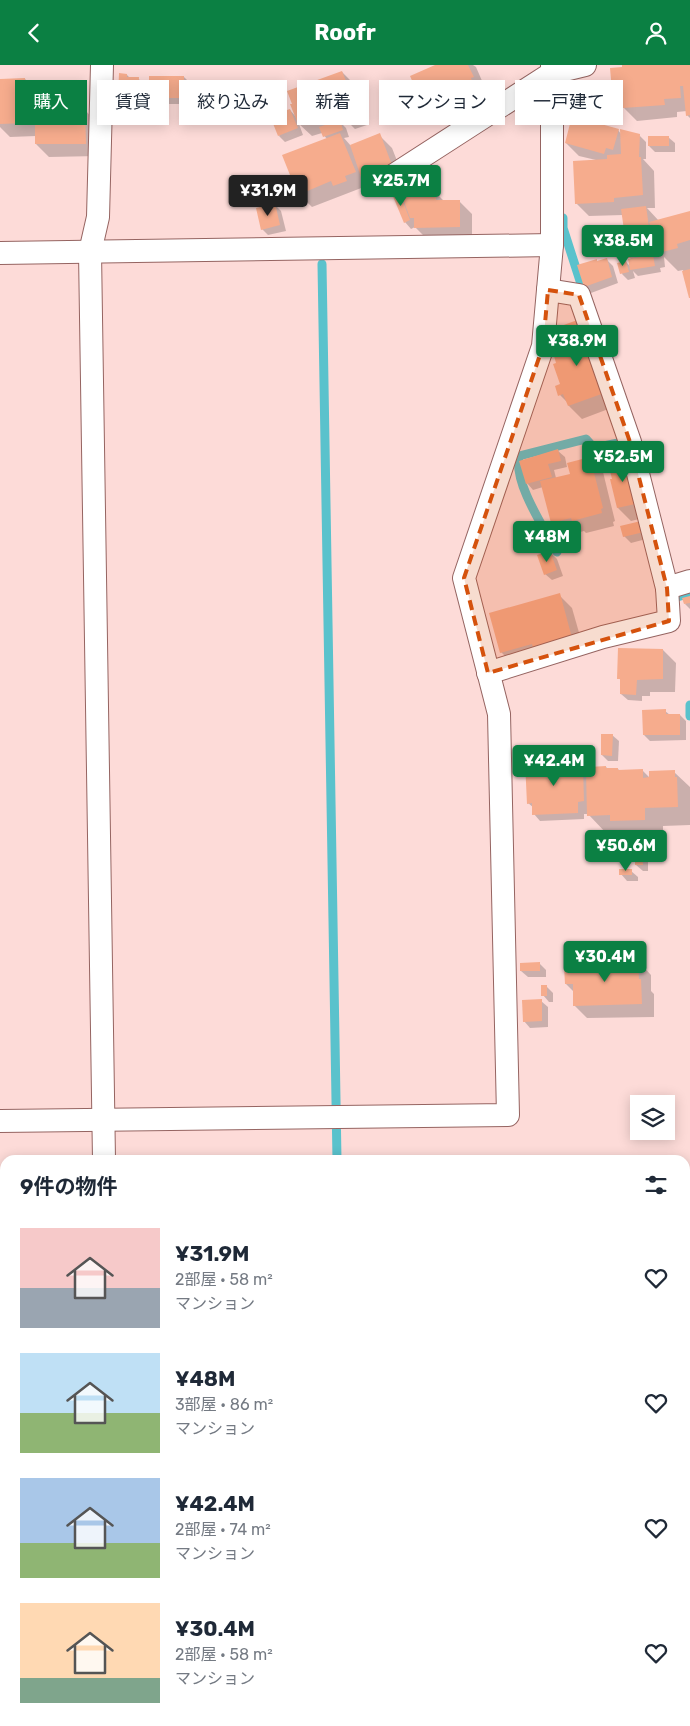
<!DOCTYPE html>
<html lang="ja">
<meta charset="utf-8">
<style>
:root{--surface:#fff;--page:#f2f2f3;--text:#1f2937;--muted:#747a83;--accent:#0b8043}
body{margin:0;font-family:Rubik,"Noto Sans JP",sans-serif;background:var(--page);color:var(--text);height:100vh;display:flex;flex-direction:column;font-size:19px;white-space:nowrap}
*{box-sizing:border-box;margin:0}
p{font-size:16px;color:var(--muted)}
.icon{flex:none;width:28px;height:28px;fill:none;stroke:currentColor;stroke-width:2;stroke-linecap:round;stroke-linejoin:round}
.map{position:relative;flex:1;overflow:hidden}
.details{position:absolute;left:0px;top:1090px;width:690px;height:571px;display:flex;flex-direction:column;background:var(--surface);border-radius:15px 15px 0 0;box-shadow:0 2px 12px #0003}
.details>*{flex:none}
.top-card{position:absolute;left:15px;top:15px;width:660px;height:45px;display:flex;gap:10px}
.controls{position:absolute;left:630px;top:1030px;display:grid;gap:10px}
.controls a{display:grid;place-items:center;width:45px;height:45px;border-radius:0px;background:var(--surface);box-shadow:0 2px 12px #0003;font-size:25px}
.price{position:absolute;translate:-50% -42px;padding:0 11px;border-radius:5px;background:var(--accent);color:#fff;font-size:16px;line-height:32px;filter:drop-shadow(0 1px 2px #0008)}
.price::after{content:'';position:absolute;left:50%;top:30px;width:15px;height:11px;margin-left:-8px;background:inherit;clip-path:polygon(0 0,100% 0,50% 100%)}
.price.selected{background:#222;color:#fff}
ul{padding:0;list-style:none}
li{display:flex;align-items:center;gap:15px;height:125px;padding:0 20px}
li span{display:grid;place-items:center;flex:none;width:140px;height:100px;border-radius:0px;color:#555}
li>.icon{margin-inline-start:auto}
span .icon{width:60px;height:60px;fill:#fffc;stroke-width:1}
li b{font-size:21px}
h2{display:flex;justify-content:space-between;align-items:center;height:60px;padding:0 20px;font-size:21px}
.chip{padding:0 18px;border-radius:0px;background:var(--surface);box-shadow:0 2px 12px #0003;font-size:18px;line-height:45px}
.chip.selected{background:var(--accent);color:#fff}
header{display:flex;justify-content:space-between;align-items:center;height:65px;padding:0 20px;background:var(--accent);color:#fff;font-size:22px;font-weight:700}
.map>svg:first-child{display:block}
.water{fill:#5ac2cc}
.shadow{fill:#0003}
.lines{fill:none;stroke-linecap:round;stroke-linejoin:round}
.stream{stroke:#5ac2cc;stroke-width:9}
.building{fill:#f6ac8d}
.street-casing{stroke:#956461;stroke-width:24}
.street{stroke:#fff;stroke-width:22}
.marked{fill:#d5520d;fill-opacity:0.2;stroke:#d5520d;stroke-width:4;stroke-dasharray:10 6;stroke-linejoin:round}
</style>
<header><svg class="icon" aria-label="back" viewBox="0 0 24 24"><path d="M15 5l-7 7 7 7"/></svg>Roofr<svg class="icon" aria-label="person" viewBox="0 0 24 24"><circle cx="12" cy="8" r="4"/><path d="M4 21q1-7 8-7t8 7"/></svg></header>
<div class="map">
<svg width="690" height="1661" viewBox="0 0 690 1661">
<rect width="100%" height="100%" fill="#fddbd8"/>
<g class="water">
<polygon points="690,1112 690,1452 685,1464 685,1118"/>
<polygon points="206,1656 494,1656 489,1661 202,1661"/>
</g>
<g class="shadow">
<polygon points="438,0 473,0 476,2 486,25 483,27 485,31 480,33 483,40 480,41 481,44 476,46 474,44 440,59 427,46"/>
<polygon points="623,0 690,0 690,53 687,50 687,46 677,47 677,52 637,56 624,43 623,35 613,25 623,3"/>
<polygon points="342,7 355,20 368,51 365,52 367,60 355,64 349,58 343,60 346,63 349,72 344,73 351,81 379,70 392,83 405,116 376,127 369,120 312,142 299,129 327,74 322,68 312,71 299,59 303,70 285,77 279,71 290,45 296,52"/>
<polygon points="127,10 130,13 138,13 144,20 143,42 125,41 119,35"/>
<polygon points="184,12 190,18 190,39 157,39 151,33"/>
<polygon points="25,14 38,27 39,46 43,46 49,39 55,45 85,45 98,59 98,91 49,92 36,79 36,71 10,72 0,62 0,15"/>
<polygon points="618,65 621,69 639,70 646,77 646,94 643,94 654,106 655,143 647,143 659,156 690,148 690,231 683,205 678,206 664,192 665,202 660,203 661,207 638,211 633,206 635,213 628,215 622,209 626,197 631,202 632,195 629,192 623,150 589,151 576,138 596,95 579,91 566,78"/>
<polygon points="668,72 675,78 675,87 655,87 649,81"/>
<polygon points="399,127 404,132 435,127 444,136 459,136 472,149 472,175 428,175 415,162 411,164 405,157"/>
<polygon points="275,140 281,146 286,166 268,170 262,164"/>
<polygon points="606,194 613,201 618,218 591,228 585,221 596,195 598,197"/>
<polygon points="558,299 619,340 582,354 569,341 567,336 566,336 560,330 562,320"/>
<polygon points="609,384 626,387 652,451 631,456 618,443 613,415 618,397 611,390"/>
<polygon points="558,386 565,392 567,402 554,405 556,413 571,410 590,393 603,407 615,456 613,457 614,461 586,468 584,466 565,471 552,458 543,422 533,425 527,418"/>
<polygon points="648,464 650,473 631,478 624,471"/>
<polygon points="550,487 557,494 563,511 552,515 545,509"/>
<polygon points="559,530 572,543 584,585 514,600 501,587"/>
<polygon points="690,533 690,544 685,539"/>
<polygon points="663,585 676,598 675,627 650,627 650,631 642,631 642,636 628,635 621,629 621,616 619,613"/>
<polygon points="665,646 670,650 680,650 686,656 686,675 650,676 644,670"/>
<polygon points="612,670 619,676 618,696 608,696 602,690"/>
<polygon points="526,697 561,697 567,702 582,703 587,709 606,702 608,704 618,704 620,706 643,706 650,713 674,707 690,722 690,760 663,761 663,773 630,774 624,768 607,769 588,749 584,749 584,754 540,756 534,749 534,743 528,738"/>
<polygon points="642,789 648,796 648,806 643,806 636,800"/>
<polygon points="631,806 638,812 638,816 627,816 621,809"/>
<polygon points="638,896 651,910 651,926 654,929 654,952 587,953 574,940 574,927 566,919"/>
<polygon points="539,898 546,905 546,912 528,912 521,906"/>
<polygon points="547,922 553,928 553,937 549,937 543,930"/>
<polygon points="541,936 548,942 548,962 530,963 524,956"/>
<polygon points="685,1578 690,1587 690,1594 685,1597"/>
<polygon points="573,1656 621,1656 624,1661 576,1661"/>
</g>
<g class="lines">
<g class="stream">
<polyline points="563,153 563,163 583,225"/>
<polyline points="322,199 337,1095"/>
<path d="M557 487C543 461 514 419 519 391L586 374 594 383 623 377"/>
<polyline points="674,533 690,528"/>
<polyline points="690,640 690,651"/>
</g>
</g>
<g class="building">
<polygon points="435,0 468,0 474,12 471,13 473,18 468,20 471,26 468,28 469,31 462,34 461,32 426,47 410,11"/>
<polygon points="622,0 690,0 690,50 686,51 683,21 680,21 681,33 664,34 665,40 623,43 621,25 612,26 610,3 622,2"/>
<polygon points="342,6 355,38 352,39 355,47 341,52 338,44 298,59 290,39 292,39 287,26"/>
<polygon points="119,8 127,9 127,12 139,12 137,36 118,35"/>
<rect x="149" y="11" width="35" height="22"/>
<polygon points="25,13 27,58 0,59 0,14"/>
<polygon points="41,38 49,38 50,44 85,44 86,79 35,79 35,45 41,45"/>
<polygon points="290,44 298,63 278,71 270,51"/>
<polygon points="572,51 619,64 613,85 606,83 604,89 565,78"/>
<polygon points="340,55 343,65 323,72 319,62"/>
<polygon points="620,64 640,69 639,92 641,92 643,130 614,133 614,137 575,139 573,96 607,94 607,90 621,89"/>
<polygon points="340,68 356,107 345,111 347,116 333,121 331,116 298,130 282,90"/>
<polygon points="380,68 393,103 362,115 350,80"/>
<rect x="648" y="71" width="21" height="10"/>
<polygon points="399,126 410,155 404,158 392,129"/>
<polygon points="400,126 436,126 436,135 460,135 460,162 414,163 414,153 410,153"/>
<polygon points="275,138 280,160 261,165 256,143"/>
<polygon points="646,141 653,190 628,193 621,144"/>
<polygon points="690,146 690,175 677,179 678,183 658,188 649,157"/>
<polygon points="653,190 655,201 630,205 628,194"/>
<polygon points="607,193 612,212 584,222 577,200 597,194 597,196"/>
<polygon points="626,196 629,207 620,209 617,198"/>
<polygon points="690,204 690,233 689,233 682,206"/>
<polygon points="580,254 607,327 568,341 563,329 558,331 555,321 560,319 553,299 556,298 554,291 561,288 558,280 565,277 561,261"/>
<polygon points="620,379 622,387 610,391 608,383"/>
<polygon points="558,384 561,396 548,399 552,412 526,419 519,396"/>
<polygon points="590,392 603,443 601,444 602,448 572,456 571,453 551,458 540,416 570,409 567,398"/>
<polygon points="629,393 640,438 617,443 610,414 612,414 608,398"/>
<polygon points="641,456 644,467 623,472 620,461"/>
<polygon points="550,486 557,505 544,510 537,490"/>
<polygon points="560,528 572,573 533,583 532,579 500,588 489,548"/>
<polygon points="690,531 690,538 684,539 682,533"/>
<polygon points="618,583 663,584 663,614 637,615 636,630 620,629 620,614 617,614"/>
<polygon points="666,644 666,649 680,649 680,670 643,670 642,645"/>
<polygon points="601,669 613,669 612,691 601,690"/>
<polygon points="539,695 539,697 562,696 562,701 578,700 578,702 583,702 584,736 578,737 578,748 532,750 532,738 527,739 525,696"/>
<polygon points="606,701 606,703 618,703 618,705 643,704 643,713 649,712 649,706 675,705 675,712 677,712 678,742 645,743 645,755 610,756 610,750 587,751 586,705 589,705 589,702"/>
<polygon points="635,788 642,788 643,800 635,800"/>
<rect x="619" y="804" width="13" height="6"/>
<polygon points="638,895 639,914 641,914 642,939 573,941 573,919 565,919 564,901 576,900 576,897"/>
<polygon points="540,897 540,906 520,906 520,898"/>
<rect x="541" y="920" width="6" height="11"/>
<polygon points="542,934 542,956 523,957 522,935"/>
<polygon points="572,1656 618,1656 619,1658 615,1661 575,1661"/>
</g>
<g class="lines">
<g class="street-casing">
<g id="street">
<polyline points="102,0 98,152 90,187 104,1095"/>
<polyline points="383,117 552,8 585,0"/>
<polyline points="0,188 552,180"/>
<polyline points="548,225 579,230 630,377 667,523"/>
<polyline points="488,608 603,572 669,556 667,523 690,516"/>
<polyline points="0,1056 508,1050 499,649 464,513 543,281 552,180 552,0"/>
<polyline points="88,1661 88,1656"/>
</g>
</g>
<use href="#street" class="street"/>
</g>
<path class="marked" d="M548 225 579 230 630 377 667 523 669 556 488 608 464 513 543 281Z"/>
</svg>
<div class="controls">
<a><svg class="icon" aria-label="layers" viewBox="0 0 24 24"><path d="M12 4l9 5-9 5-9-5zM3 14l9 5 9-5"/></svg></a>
</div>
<b class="price" style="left:401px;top:142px">¥25.7M</b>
<b class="price selected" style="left:268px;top:152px">¥31.9M</b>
<b class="price" style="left:623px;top:202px">¥38.5M</b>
<b class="price" style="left:577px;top:302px">¥38.9M</b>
<b class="price" style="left:623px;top:418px">¥52.5M</b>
<b class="price" style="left:547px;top:498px">¥48M</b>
<b class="price" style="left:554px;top:722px">¥42.4M</b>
<b class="price" style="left:626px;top:807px">¥50.6M</b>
<b class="price" style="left:605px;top:918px">¥30.4M</b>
<div class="top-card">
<a class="chip selected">購入</a>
<a class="chip">賃貸</a>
<a class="chip">絞り込み</a>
<a class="chip">新着</a>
<a class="chip">マンション</a>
<a class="chip">一戸建て</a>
</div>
<section class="details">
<h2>9件の物件<svg class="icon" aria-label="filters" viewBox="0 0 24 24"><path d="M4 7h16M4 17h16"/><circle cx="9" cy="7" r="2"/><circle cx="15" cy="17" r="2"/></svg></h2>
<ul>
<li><span style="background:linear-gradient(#f6c9c9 60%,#9aa5b1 0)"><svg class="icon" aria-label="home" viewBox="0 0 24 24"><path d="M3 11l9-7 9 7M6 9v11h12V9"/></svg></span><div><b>¥31.9M</b><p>2部屋 · 58 m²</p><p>マンション</p></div><svg class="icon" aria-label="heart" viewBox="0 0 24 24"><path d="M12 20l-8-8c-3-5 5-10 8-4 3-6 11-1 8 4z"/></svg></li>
<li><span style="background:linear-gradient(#bfe0f5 60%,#8fb573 0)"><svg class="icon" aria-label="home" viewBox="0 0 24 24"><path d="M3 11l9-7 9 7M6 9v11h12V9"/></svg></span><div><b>¥48M</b><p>3部屋 · 86 m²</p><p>マンション</p></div><svg class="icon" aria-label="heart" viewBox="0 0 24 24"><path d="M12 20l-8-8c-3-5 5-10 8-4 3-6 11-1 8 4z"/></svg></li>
<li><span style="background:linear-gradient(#a9c7e8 65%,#8fb573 0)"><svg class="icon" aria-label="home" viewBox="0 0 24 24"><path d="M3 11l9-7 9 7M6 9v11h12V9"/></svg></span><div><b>¥42.4M</b><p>2部屋 · 74 m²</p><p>マンション</p></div><svg class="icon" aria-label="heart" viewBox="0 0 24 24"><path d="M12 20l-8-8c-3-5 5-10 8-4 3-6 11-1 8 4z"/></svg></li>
<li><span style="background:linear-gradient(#ffd9b3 75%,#7fa58c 0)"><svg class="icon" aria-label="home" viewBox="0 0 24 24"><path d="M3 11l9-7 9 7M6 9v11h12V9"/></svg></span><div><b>¥30.4M</b><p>2部屋 · 58 m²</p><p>マンション</p></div><svg class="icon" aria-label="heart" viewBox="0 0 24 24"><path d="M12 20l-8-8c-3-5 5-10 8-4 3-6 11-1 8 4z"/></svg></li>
</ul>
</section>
</div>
